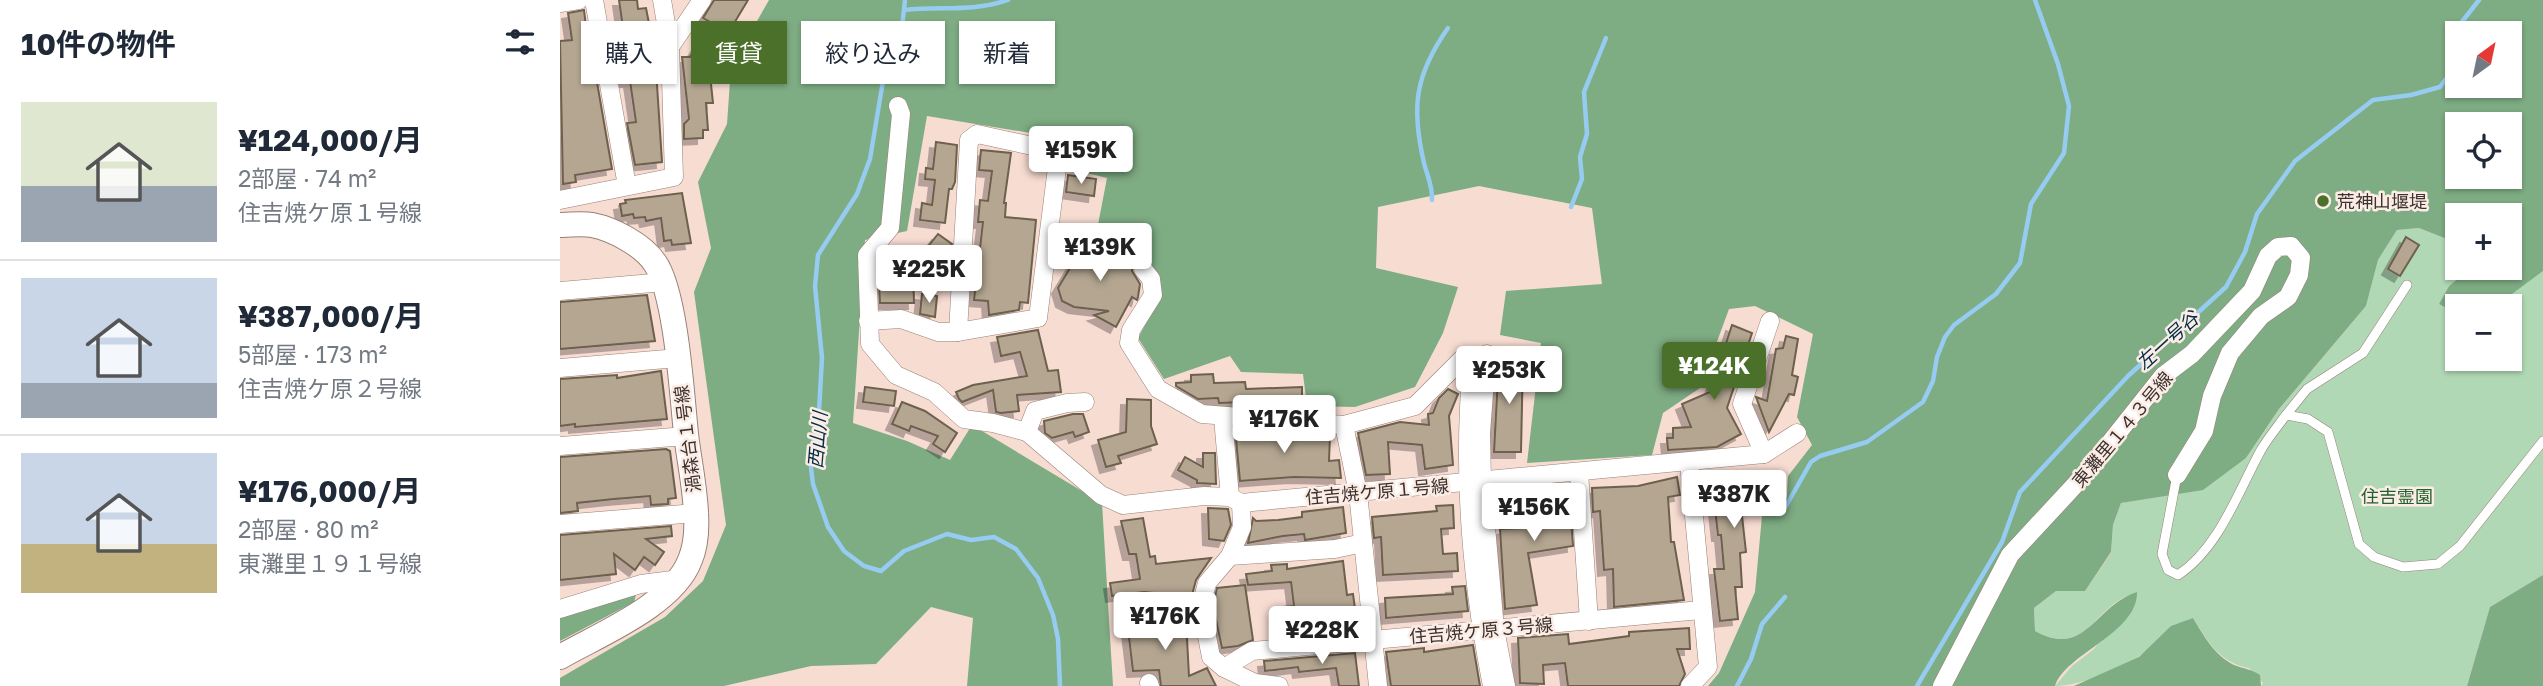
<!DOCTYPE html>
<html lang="ja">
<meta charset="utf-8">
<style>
:root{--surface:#fff;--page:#f6f6f7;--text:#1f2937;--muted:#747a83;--line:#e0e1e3;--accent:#4a7029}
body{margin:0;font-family:"Golos Text","Noto Sans JP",sans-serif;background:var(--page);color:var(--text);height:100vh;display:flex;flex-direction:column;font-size:26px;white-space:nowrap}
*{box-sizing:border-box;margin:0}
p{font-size:23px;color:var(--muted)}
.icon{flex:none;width:38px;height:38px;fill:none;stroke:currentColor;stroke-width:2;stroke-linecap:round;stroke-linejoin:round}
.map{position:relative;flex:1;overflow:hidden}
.panel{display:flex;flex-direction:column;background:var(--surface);width:560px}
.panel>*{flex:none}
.guide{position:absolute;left:21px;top:21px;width:665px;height:63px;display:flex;gap:14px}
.needle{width:46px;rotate:33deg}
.tools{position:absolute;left:1885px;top:21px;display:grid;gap:14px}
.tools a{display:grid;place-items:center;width:77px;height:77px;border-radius:0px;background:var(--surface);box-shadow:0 2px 5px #0004;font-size:35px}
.price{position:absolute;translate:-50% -60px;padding:0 16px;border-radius:7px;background:#fff;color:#222;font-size:23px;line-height:46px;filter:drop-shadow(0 2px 4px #0008)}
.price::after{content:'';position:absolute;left:50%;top:42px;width:21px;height:16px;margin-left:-10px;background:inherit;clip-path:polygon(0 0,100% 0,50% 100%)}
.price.current{background:var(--accent);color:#fff}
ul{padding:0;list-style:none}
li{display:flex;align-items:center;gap:21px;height:175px;padding:0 21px}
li+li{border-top:2px solid var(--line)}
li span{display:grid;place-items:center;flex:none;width:196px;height:140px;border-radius:0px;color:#555}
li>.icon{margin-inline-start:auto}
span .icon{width:84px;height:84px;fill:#fffc;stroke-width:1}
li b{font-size:30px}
h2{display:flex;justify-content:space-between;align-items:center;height:84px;padding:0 21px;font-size:30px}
.pill{padding:0 24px;border-radius:0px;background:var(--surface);box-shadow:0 2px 5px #0004;font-size:24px;line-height:63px}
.pill.current{background:var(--accent);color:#fff}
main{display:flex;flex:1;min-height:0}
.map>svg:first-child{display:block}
.green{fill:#b1d8b5}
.forest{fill:#7eac83;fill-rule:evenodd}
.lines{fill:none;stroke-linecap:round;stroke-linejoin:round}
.stream{stroke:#96ccf1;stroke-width:4.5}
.building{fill:#b4a691;stroke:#6d604d;stroke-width:2;filter:url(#shadow)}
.lane-casing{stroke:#998077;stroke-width:10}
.street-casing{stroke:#998077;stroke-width:19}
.secondary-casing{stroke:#998077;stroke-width:26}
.lane{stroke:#fff;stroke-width:9}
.street{stroke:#fff;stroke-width:18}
.secondary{stroke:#fff;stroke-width:24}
.poi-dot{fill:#4a7029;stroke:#fcece6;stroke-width:2.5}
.labels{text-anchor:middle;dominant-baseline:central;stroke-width:5;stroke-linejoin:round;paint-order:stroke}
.poi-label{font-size:18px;fill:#3c322e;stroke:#fcece6;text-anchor:start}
.street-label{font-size:18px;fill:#3c322e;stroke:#fcece6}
.park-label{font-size:18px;fill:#1d612d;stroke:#fcece6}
.water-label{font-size:19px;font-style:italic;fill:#012e46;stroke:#fcece6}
</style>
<main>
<section class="panel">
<h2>10件の物件<svg class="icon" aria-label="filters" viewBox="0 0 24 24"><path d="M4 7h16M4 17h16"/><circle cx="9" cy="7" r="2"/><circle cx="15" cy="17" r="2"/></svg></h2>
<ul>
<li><span style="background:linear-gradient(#dfe7d0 60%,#9aa5b1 0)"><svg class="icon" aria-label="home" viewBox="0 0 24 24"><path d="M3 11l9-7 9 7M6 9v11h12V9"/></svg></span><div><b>¥124,000/月</b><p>2部屋 · 74 m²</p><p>住吉焼ケ原１号線</p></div></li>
<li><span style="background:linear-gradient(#c9d6e8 75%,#9aa5b1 0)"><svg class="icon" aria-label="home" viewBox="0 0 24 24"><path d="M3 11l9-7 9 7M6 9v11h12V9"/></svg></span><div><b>¥387,000/月</b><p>5部屋 · 173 m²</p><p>住吉焼ケ原２号線</p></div></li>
<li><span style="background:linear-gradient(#c9d6e8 65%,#c2b280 0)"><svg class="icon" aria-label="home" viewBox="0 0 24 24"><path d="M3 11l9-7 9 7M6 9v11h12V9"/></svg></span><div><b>¥176,000/月</b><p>2部屋 · 80 m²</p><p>東灘里１９１号線</p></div></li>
</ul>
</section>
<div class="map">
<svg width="1983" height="686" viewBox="0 0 1983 686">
<defs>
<filter id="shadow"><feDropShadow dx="-6" dy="6" stdDeviation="0" flood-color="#0004"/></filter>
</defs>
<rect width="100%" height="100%" fill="#f7dcd2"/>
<path class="green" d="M1859 228 1897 243V268H1906V272L1889 286 1879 304 1897 314V359H1950V306H1936L1983 271V575L1930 607 1907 686H1701L1703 683 1689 668C1660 663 1648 642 1633 618 1608 627 1601 639 1581 655 1563 670 1518 686 1495 686L1512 666 1534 649 1577 593C1533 602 1529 660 1475 631L1474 608 1496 591H1525L1551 553 1553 525 1561 503 1602 496 1686 458 1719 409 1806 306 1818 260 1837 230Z"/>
<g class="forest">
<path d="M209 0H1983V271L1936 306H1897V314L1879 304 1889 286 1906 272V268H1950V215H1897V243L1859 228 1837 230 1818 260 1806 306 1719 409 1686 458 1643 490 1561 503 1553 525 1551 552 1525 591H1496L1474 608 1475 631C1526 659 1534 606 1577 592 1578 633 1505 654 1495 686H1148L1159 673 1195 592 1203 505 1227 497 1228 476 1252 445 1237 417 1253 334 1195 306 1169 309 1140 388 1103 413 1092 455 967 463 981 343 940 335 946 291 1042 284 1032 208 919 186 818 207 816 268 898 287 883 333 855 387 795 407 747 406 743 374 681 372 670 356 604 379 578 338 601 296 583 253 536 235 547 178 507 168 501 138 367 116 347 231 305 240 293 423 347 441 390 460 412 425 542 503 553 686H407L413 618 371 607 316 664 251 666 164 686H0V678L105 617 143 581 166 525 134 292 151 248 138 182 167 124 171 67ZM1897 33H1950V86H1897ZM1897 124H1950V177H1897Z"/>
<polygon points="1983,575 1983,686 1907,686 1930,607"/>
<polygon points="77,591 74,602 0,641 0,616"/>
<path d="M1633 618C1644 636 1654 655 1674 665 1684 669 1691 669 1700 675L1701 686H1514L1579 657 1611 626Z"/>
</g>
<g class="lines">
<g class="stream">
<polyline points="345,0 340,46 323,81 310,159 297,194 258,255 255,286 262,358 258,429 251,468 253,484 268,527 284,551 304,566 321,571 344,551 387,534 411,540 434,537 456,549 478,578 493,615 498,639 500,686"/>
<path d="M345 10C379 6 414 12 448 0"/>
<polyline points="1900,33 1901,23 1919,0"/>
<path d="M872 200C873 187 867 175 864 163 851 107 855 75 888 28"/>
<polyline points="1011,207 1022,179 1020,157 1027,134 1024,92 1046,38"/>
<polyline points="1226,506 1251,462 1260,456 1307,442 1363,402 1373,381 1377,357 1385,337 1394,325 1436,294 1460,263 1471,204 1504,153 1509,106 1498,64 1475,0"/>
<polyline points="1177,686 1191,659 1202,624 1225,597"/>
<polyline points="1357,686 1442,542 1460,492 1568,376 1666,287 1685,252 1697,214 1735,161 1813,100 1851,95 1880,87 1891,72 1897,52"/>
</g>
</g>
<g class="building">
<polygon points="59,0 77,0 78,9 86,8 95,54 102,162 75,165 67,123 76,122 70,81 65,81 63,64 66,64 66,49"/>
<polygon points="154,0 188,0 149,65 153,103 146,103 148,130 143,130 143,138 124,139 124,124 129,119 122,57 130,57 152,23 143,18"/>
<polygon points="24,10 30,59 33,59 52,169 15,175 16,182 3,184 0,41 12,40 8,13"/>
<polygon points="376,142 397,145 395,182 392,189 389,189 385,223 360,220 362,203 372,205 375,180 365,179 366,168 373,169"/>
<polygon points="421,150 451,153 444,203 446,203 445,217 476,220 468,303 460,302 459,310 429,315 428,301 414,300 423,222 418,222 420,200 428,201 432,171 419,170"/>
<polygon points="508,175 536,179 534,196 506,192"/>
<polygon points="122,193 131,243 112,245 111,240 104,241 101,218 86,221 85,217 74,218 73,214 62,216 60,204 66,203 65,200"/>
<polygon points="378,234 392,244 380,260 366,249"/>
<polygon points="1846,237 1859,245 1840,276 1828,269"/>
<polygon points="528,238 573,264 572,271 580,284 578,297 577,300 572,297 556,327 534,315 549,311 514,307 502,301 498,288"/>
<polygon points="342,248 346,277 353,267 354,303 320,303 319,283 328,282 327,249"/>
<polygon points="362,294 377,296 375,317 360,314"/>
<polygon points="87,295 95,341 0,349 0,302"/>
<polygon points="1172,325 1192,333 1167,408 1181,434 1157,447 1108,450 1107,438 1113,438 1113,428 1131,427 1122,404 1150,392"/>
<polygon points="478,330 488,371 498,370 501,392 457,395 459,411 441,413 436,412 433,390 402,402 399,399 396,392 413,385 467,376 460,352 441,356 437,337"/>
<polygon points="1226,336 1238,339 1232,375 1238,377 1234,395 1229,394 1209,432 1196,397 1207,401 1216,349 1223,348"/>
<polygon points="963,357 961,452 934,452 939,358"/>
<polygon points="101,371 107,419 15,427 15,424 0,426 0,379 57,375 57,378"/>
<polygon points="653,374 654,383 685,382 686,389 742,387 742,400 659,403 658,398 638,399 616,386 616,383 631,382 631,375"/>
<polygon points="305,387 336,391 334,406 303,402"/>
<polygon points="888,389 898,394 889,416 893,465 865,469 862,445 828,442 830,474 806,475 798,433 840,422 869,425 868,414 873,413 879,398"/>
<polygon points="567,399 591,400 591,426 597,444 558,456 561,463 546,467 538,440 566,432"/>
<polygon points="342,402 365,411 397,433 385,452 373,444 378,436 351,426 349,431 332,424"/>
<polygon points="513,414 523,414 529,432 515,437 513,432 492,438 485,433 484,421"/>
<polygon points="675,428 770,435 769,461 779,460 781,478 734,477 680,481"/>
<polygon points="106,449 110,451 116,498 108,499 108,504 91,505 90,496 54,499 17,503 18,511 0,513 0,457"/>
<polygon points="643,453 655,453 656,484 637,483 637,480 618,470 625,457 643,467"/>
<polygon points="1219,473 1221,494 1180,498 1186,552 1180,553 1182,587 1175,587 1178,619 1160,621 1154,569 1164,569 1161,535 1158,535 1154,500 1147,502 1144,481 1164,478 1163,475 1176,474 1176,478"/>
<polygon points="1117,477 1120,495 1108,497 1111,542 1114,542 1124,600 1054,607 1053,569 1044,570 1040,511 1033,512 1032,488 1078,486"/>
<polygon points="1009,488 1013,546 968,553 977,605 945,609 940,529 963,528 961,500 980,499 980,491"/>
<polygon points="893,505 894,528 881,529 883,554 897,553 898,571 823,575 821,537 814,538 812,517 877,511 876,506"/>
<polygon points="783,507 786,533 745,540 744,534 723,536 688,543 693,518 696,521 718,520 742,517 742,512"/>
<polygon points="648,508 668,509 671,525 664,541 649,539"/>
<polygon points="583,518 590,557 595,556 596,564 651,558 636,580 632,595 594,596 593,593 584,592 552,596 550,583 580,579 576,554 569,554 561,521"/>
<polygon points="111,526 112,536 86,539 104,552 95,565 84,557 75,570 54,554 56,574 0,580 0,535"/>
<polygon points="783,561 787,595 793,594 797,623 726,628 724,607 734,606 731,582 688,585 686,574 712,571 711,565 727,564 727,569"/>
<polygon points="685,585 693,640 678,646 662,648 653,606 657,588"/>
<polygon points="905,586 908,611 826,618 825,598 893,594 892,587"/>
<polygon points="632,618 626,620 629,676 647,668 656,686 601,686 599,670 573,671 567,621"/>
<polygon points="1129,628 1130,649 1117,649 1125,674 1119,686 1008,686 1005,663 983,665 984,684 960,683 958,638 1008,634 1009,644 1069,636 1069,632"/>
<polygon points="913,645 920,686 831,686 826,652 864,648 864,652"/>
<polygon points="795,653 799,686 779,686 776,668 739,672 738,667 705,671 704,661"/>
</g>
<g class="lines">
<g class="lane-casing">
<g id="lane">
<polyline points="1726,415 1747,389 1803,353 1847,285"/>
<path d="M1617 475 1602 554 1608 570 1618 575C1659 548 1678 492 1701 450 1708 438 1718 426 1726 415L1748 419 1768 432 1799 544 1814 557 1843 567 1878 564 1900 546 1983 441"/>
</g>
</g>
<g class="street-casing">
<g id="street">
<polyline points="34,0 67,186"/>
<polyline points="0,3 19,0"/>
<polyline points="110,47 142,0"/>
<polyline points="338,106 341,114 330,228 307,255 310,344 336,375 374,392 404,419 433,423 467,432 541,495 563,505 644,496 670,497 681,503 682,527 670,556 647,583 641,606 651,657 664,668 695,683 719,686"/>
<polygon points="417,134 491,150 498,160 478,318 398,332 409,140"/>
<polyline points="0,200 114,177 110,47 102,0"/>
<path d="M583 269 591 279 593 295 571 330 569 343 598 389 642 414 784 425 855 406 902 359 912 364C902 472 911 580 932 686"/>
<polyline points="0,291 104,282"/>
<polyline points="308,321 341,319 378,332 398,332"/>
<polyline points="927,354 921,433 922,481 935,629 946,686"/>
<polyline points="0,368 118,358"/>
<polyline points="663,418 670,497"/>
<polyline points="784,425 798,493 818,686"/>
<polyline points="467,432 475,411 507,403 525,402"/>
<polyline points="0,446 126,436"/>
<polyline points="1204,454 1182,404 1210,321"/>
<polyline points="1129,462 1148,667 1130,686"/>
<polyline points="1019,472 1029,621"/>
<polyline points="681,503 1204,454 1237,433"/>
<polyline points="0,524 136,513"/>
<polyline points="670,556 775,549 803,543"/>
<polyline points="573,608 641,606"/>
<polyline points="0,609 81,584 120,579"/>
<polyline points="664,668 692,651 1141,610"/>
<polyline points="589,683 590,686"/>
<polyline points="1382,686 1450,555 1526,473 1603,376 1632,354 1692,291 1708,256 1718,247 1731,246 1741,258 1739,275 1728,297 1701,316 1670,353 1652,396 1644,431 1617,475"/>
</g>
</g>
<g class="secondary-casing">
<path id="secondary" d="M0 225C10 225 22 223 32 225 53 229 83 245 95 263 116 293 122 395 126 434 129 460 135 487 136 513 137 529 136 546 130 560 113 605 40 634 0 657"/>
</g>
<use href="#lane" class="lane"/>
<use href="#street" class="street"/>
<use href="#secondary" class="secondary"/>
</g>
<circle class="poi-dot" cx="1763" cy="201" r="7"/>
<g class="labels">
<g class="poi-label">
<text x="1777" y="201">荒神山堰堤</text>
</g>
<g class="street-label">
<text transform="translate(1562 429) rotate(-50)">東灘里１４３号線</text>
<text transform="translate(127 439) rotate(-97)">渦森台１号線</text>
<text transform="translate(817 491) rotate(-5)">住吉焼ケ原１号線</text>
<text transform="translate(921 630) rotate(-5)">住吉焼ケ原３号線</text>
</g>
<g class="park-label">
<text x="1837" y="496">住吉霊園</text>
</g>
<g class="water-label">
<text transform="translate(1607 340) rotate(-42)">左一号谷</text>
<text transform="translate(257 440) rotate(-85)">西山川</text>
</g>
</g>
</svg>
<div class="tools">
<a><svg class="needle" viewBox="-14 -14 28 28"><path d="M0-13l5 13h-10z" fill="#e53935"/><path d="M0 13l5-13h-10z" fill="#747a83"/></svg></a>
<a><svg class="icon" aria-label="locate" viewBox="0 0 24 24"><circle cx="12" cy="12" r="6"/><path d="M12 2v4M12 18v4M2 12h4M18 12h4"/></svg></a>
<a>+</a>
<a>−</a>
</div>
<b class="price" style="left:521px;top:186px">¥159K</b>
<b class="price" style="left:540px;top:283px">¥139K</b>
<b class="price" style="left:369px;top:305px">¥225K</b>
<b class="price current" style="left:1154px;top:402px">¥124K</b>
<b class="price" style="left:949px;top:406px">¥253K</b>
<b class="price" style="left:724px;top:455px">¥176K</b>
<b class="price" style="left:1174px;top:530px">¥387K</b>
<b class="price" style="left:974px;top:543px">¥156K</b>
<b class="price" style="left:605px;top:652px">¥176K</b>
<b class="price" style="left:762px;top:666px">¥228K</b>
<div class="guide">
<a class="pill">購入</a>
<a class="pill current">賃貸</a>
<a class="pill">絞り込み</a>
<a class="pill">新着</a>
</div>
</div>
</main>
